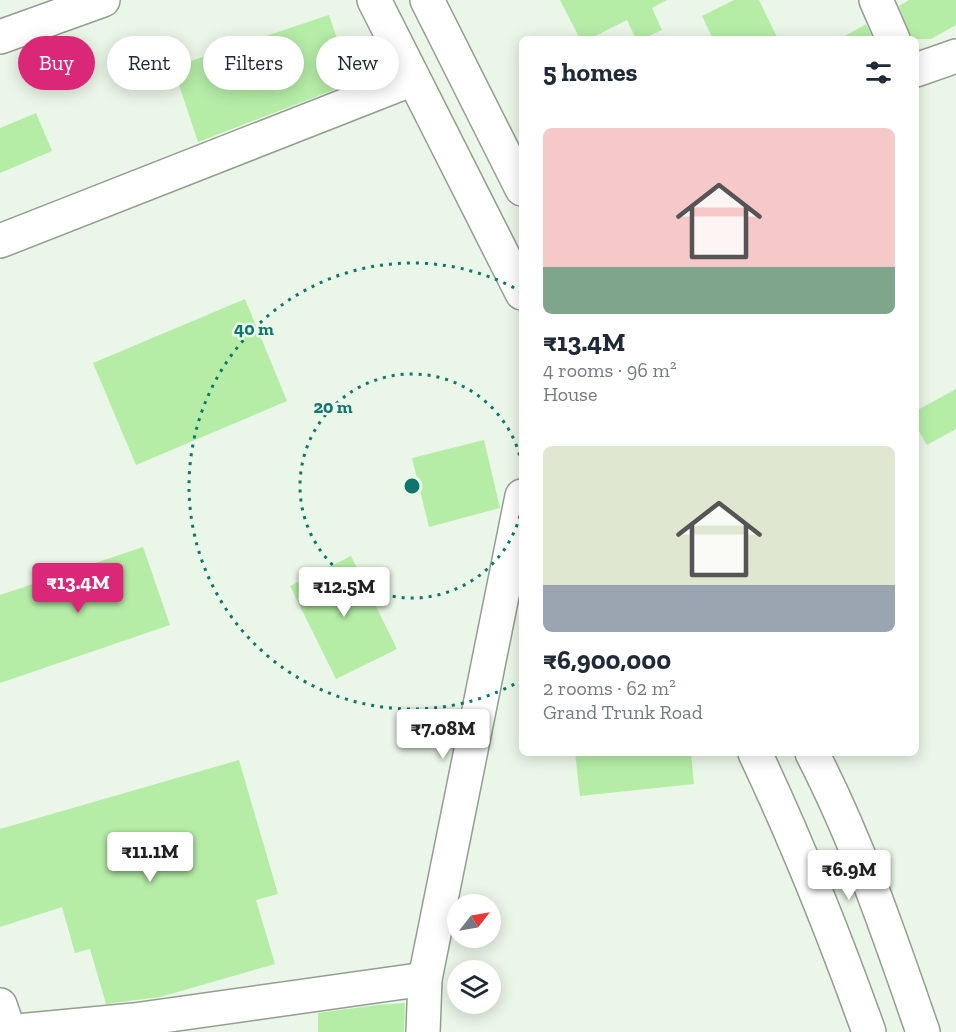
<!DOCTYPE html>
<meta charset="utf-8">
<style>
:root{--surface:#fff;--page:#f6f6f7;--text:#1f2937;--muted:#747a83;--accent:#db2777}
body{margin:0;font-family:"Zilla Slab",serif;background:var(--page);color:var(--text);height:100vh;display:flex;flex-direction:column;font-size:22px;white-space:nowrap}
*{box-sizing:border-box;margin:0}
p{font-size:20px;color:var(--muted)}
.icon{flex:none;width:33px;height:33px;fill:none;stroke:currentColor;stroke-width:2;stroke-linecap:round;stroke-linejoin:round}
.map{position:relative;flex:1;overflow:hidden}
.panel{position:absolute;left:519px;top:36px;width:400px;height:720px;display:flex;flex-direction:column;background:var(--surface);border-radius:9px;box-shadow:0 3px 15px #0003}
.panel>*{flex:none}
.guide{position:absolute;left:18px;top:36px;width:411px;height:54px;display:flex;gap:12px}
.needle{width:39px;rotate:59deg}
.buttons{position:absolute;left:447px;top:894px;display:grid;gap:12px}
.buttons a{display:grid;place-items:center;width:54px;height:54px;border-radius:50%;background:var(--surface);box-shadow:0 3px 15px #0003;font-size:30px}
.price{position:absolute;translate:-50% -51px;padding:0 14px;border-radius:6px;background:#fff;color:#222;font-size:20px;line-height:39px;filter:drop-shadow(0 2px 3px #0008)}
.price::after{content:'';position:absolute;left:50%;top:36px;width:18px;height:14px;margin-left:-9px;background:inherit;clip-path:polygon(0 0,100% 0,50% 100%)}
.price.current{background:var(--accent);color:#fff}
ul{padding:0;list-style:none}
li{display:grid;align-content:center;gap:12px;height:318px;padding:0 24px}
li span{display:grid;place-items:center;height:186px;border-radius:9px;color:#555}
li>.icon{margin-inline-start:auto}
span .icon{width:108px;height:108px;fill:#fffc;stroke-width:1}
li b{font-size:26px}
h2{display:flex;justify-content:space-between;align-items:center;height:72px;padding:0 24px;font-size:26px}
.chip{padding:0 21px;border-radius:27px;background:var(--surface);box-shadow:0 3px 15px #0003;font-size:21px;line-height:54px}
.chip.current{background:var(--accent);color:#fff}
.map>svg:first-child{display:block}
.building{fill:#b5eda7}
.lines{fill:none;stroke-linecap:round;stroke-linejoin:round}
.street-casing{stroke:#939e90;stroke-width:36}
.secondary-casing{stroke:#939e90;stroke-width:36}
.street{stroke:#fff;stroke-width:33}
.secondary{stroke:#fff;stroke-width:33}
.ring{fill:none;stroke:#0f766e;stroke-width:3;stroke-dasharray:3 6}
.centre{fill:#0f766e;stroke:#eaf6e7;stroke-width:3}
.ring-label{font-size:18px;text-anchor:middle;font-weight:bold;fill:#0f766e;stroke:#eaf6e7;stroke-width:5;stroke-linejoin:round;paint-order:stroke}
</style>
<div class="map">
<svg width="956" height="1032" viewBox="0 0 956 1032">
<rect width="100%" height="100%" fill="#eaf6e7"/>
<g class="building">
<polygon points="560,0 667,0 652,8 662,30 642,39 636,39 627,20 589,39 580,39"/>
<polygon points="734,0 759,0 778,39 713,39 702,16"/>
<polygon points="909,0 956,0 956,25 931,39 911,39 899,6"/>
<polygon points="329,15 352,83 198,142 173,67"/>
<polygon points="866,24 873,39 840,39"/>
<polygon points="36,113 52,151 0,173 0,128"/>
<polygon points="245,299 287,401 136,465 93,363"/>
<polygon points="956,389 956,429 927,445 916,426 916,411"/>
<polygon points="484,440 500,508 429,527 412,458"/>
<polygon points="143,547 170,625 0,683 0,595"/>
<polygon points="351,556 397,649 336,679 290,586"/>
<polygon points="575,753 691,753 694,784 580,796"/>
<polygon points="239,760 278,894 256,900 275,964 160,997 106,1004 90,949 75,953 62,907 0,927 0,829"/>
<polygon points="405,1003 404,1032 318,1032 318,1013 377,1005"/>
</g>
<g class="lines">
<g class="street-casing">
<g id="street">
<polyline points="876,0 893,39"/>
<polyline points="0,37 103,0"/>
<polyline points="916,70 956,56"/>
<polyline points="0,241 413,79"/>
<polyline points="0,1005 9,1031"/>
<polyline points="7,1032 134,1020 425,979"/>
<polyline points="423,1032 425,979 522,496"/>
</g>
</g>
<g class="secondary-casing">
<g id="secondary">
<polyline points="374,0 522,293"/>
<polyline points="427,0 522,189"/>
<path d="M755 753C798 844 835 937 869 1032"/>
<path d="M812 753C858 842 890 937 923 1032"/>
</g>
</g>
<use href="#street" class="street"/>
<use href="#secondary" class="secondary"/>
</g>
<g class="ring">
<path d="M522 507A112 112 0 1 1 522 465"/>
<path d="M522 680A223 223 0 1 1 522 292"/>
</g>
<circle cx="412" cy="486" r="9" class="centre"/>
<g class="ring-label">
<text x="254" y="335">40 m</text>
<text x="333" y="413">20 m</text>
</g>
</svg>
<div class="buttons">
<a><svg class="needle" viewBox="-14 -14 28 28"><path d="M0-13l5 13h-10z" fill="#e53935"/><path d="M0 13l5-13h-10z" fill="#747a83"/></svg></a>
<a><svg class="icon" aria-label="layers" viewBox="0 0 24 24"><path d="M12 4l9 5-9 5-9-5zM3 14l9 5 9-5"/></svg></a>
</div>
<b class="price current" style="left:78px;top:614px">₹13.4M</b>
<b class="price" style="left:344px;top:618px">₹12.5M</b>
<b class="price" style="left:443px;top:760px">₹7.08M</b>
<b class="price" style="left:150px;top:883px">₹11.1M</b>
<b class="price" style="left:849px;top:901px">₹6.9M</b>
<div class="guide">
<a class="chip current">Buy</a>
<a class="chip">Rent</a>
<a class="chip">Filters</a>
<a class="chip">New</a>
</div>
<section class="panel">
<h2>5 homes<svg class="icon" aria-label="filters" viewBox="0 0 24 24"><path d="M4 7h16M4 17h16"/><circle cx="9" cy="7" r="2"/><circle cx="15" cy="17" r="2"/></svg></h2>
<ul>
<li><span style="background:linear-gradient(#f6c9c9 75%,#7fa58c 0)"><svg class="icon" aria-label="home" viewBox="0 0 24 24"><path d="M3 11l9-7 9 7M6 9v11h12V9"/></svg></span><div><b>₹13.4M</b><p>4 rooms · 96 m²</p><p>House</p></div></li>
<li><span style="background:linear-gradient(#dfe7d0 75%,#9aa5b1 0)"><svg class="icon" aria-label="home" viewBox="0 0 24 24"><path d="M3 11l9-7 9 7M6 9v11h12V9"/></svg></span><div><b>₹6,900,000</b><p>2 rooms · 62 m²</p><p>Grand Trunk Road</p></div></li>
</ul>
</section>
</div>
